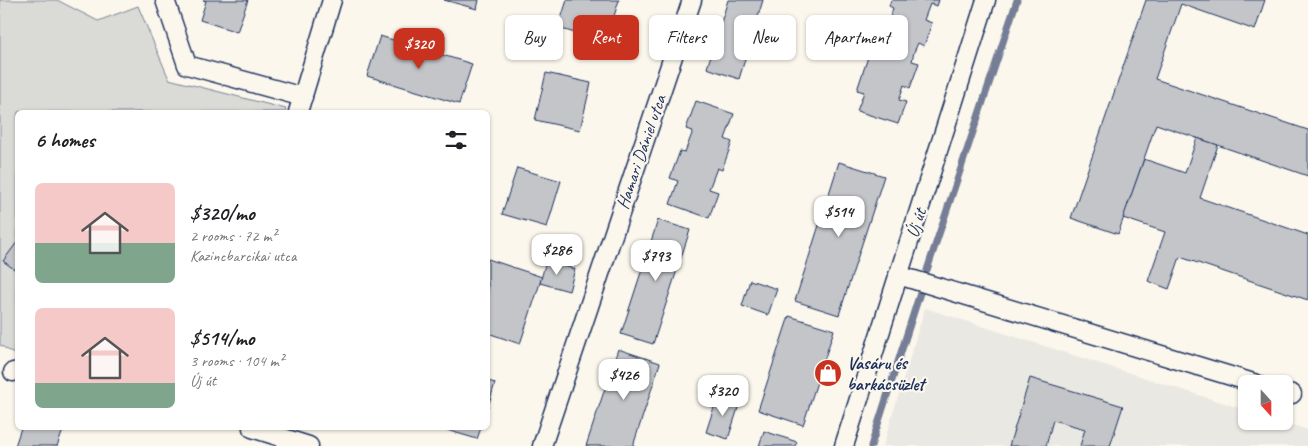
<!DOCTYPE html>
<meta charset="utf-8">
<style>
:root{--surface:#fff;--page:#f6f6f6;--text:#202124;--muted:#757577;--accent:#c8321e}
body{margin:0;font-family:Caveat,sans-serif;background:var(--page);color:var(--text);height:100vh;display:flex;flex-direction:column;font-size:19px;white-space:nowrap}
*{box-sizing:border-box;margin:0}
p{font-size:16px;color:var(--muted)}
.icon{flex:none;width:28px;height:28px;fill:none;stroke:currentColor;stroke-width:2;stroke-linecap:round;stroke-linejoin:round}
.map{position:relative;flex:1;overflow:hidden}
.panel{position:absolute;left:15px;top:110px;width:475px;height:320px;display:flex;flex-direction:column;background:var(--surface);border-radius:8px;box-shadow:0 1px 4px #0004}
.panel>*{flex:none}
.guide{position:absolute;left:505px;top:15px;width:475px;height:45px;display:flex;gap:10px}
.needle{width:32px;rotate:159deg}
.fabs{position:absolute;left:1238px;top:375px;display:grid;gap:10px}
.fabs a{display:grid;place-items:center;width:55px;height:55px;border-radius:8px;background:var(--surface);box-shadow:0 1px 4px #0004;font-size:25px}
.price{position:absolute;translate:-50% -42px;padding:0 11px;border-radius:10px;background:#fff;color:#222;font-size:16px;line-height:32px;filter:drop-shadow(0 1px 2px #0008)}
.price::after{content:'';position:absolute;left:50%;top:30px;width:15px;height:11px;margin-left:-8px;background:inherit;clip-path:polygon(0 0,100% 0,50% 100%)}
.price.active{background:var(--accent);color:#fff}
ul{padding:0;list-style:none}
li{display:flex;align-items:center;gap:15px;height:125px;padding:0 20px}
li span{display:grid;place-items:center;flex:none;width:140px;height:100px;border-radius:8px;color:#555}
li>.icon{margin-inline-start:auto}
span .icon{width:60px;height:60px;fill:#fffc;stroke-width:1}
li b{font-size:21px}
h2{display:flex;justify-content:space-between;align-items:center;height:60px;padding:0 20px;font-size:21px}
.chip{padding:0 18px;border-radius:8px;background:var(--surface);box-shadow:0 1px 4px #0004;font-size:18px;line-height:45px}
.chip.active{background:var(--accent);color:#fff}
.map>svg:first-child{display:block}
.built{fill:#eae8e2}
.green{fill:#dadad7;stroke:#7a849a}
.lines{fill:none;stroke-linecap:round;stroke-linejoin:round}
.stream{stroke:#747e96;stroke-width:7}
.building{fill:#c3c5c9;stroke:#1b2f5e}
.street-casing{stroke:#1b2f5e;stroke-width:21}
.street{stroke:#fbf7ec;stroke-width:18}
.labels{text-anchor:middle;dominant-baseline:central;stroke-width:4.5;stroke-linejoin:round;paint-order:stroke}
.street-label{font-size:18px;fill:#1b2f5e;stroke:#fbf7ec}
.poi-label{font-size:18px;font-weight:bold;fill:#1b2f5e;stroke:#fbf7ec;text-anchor:start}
</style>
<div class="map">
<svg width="1308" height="446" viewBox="0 0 1308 446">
<rect width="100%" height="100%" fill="#fbf7ec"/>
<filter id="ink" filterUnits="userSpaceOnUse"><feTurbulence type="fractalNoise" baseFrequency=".02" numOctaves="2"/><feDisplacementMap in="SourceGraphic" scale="10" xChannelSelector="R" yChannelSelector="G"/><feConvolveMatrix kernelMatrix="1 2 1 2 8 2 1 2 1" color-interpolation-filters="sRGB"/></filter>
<g filter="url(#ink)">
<polygon class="built" points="925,308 1246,410 1246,421 1280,421 1308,430 1308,446 883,446"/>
<polygon class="green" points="0,0 57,0 98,21 138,6 169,79 286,109 285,112 18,112 17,356 0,345"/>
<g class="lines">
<g class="stream">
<polyline points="927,270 1017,0"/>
<polyline points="871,446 920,293"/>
</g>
</g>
<g class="building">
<polygon points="203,0 248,0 237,32 200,20 206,1"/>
<polygon points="444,0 479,0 477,9"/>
<polygon points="567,0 619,0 606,42 558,28"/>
<polygon points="728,0 763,0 739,79 707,68"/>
<polygon points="891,0 939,0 937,6 930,4 924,20 932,23 924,46 918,43 914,52 912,61 919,63 910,88 904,85 899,100 906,102 898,124 857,111 864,92 857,90 878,27 886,30 893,8 889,6"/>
<polygon points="1146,0 1265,0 1255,30 1181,4 1155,79 1308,130 1308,176 1156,124 1118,234 1071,218"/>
<polygon points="380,36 472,64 459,104 367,76"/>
<polygon points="546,73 591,83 580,130 535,120"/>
<polygon points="696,101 734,114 725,139 732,142 722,170 717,168 709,189 718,192 709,218 670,204 678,181 670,178 680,151 685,152 693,131 686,129"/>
<polygon points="1197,138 1218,145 1200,198 1308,235 1308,300 1180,257 1169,289 1148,281 1165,232 1123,218 1144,159 1185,173"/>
<polygon points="839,162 884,176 839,315 795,301"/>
<polygon points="517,168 561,181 547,227 502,214"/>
<polygon points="658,220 690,230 653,344 621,334"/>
<polygon points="18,241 18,272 3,261"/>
<polygon points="488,259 542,277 520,344 488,333"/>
<polygon points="546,261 575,269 569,291 540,283"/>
<polygon points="750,280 777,289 768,315 742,306"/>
<polygon points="789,316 834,330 803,425 758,410"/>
<polygon points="618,349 660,363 633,446 586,446"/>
<polygon points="1030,378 1123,406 1110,446 1080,446 1085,429 1053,420 1046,446 1009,446"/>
<polygon points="488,381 495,383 488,407"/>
<polygon points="718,395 740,402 728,439 706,432"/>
<polygon points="21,428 64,428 57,446 15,446"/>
<polygon points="440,428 481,428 477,439"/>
<polygon points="764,431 797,442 795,446 759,446"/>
</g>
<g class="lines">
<g class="street-casing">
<g id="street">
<polyline points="165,0 187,65 303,97"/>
<polyline points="298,112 332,0"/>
<polyline points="898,275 1257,384"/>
<polyline points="13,372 18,371"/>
<polyline points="1284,392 1292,394"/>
<polyline points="252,428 309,446"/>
<polyline points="542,446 692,0"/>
<polyline points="844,446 986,0"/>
</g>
</g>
<use href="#street" class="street"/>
</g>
</g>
<defs>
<g id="shop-disc" transform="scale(1.4375)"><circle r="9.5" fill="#c8321e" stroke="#fbf7ec"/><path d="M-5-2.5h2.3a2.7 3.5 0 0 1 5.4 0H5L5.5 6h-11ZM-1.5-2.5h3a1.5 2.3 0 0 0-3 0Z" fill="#fff"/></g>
</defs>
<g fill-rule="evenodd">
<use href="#shop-disc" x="828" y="373"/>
</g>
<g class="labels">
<g class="street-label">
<text transform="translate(641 152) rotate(-71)">Hamari Dániel utca</text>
<text transform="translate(916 223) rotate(-72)">Új út</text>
</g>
<g class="poi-label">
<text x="847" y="363">Vasáru és<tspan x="847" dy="21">barkácsüzlet</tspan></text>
</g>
</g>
</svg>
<div class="fabs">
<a><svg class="needle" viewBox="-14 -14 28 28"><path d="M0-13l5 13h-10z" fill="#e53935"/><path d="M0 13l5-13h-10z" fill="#757577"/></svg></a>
</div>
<b class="price active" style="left:419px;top:70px">$320</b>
<b class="price" style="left:839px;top:238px">$514</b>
<b class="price" style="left:557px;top:276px">$286</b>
<b class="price" style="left:656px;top:282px">$793</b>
<b class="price" style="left:624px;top:401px">$426</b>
<b class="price" style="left:723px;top:417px">$320</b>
<div class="guide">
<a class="chip">Buy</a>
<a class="chip active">Rent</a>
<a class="chip">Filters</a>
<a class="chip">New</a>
<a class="chip">Apartment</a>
</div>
<section class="panel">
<h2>6 homes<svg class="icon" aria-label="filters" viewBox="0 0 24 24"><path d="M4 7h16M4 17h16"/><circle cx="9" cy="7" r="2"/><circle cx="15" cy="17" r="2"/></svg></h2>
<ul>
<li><span style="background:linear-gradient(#f6c9c9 60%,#7fa58c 0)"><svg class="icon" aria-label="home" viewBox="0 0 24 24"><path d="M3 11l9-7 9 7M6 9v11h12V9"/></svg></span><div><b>$320/mo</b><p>2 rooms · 72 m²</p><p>Kazincbarcikai utca</p></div></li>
<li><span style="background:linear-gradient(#f6c9c9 75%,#7fa58c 0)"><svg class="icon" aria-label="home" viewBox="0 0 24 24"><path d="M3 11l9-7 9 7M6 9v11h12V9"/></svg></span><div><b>$514/mo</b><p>3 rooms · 104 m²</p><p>Új út</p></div></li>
</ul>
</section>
</div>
